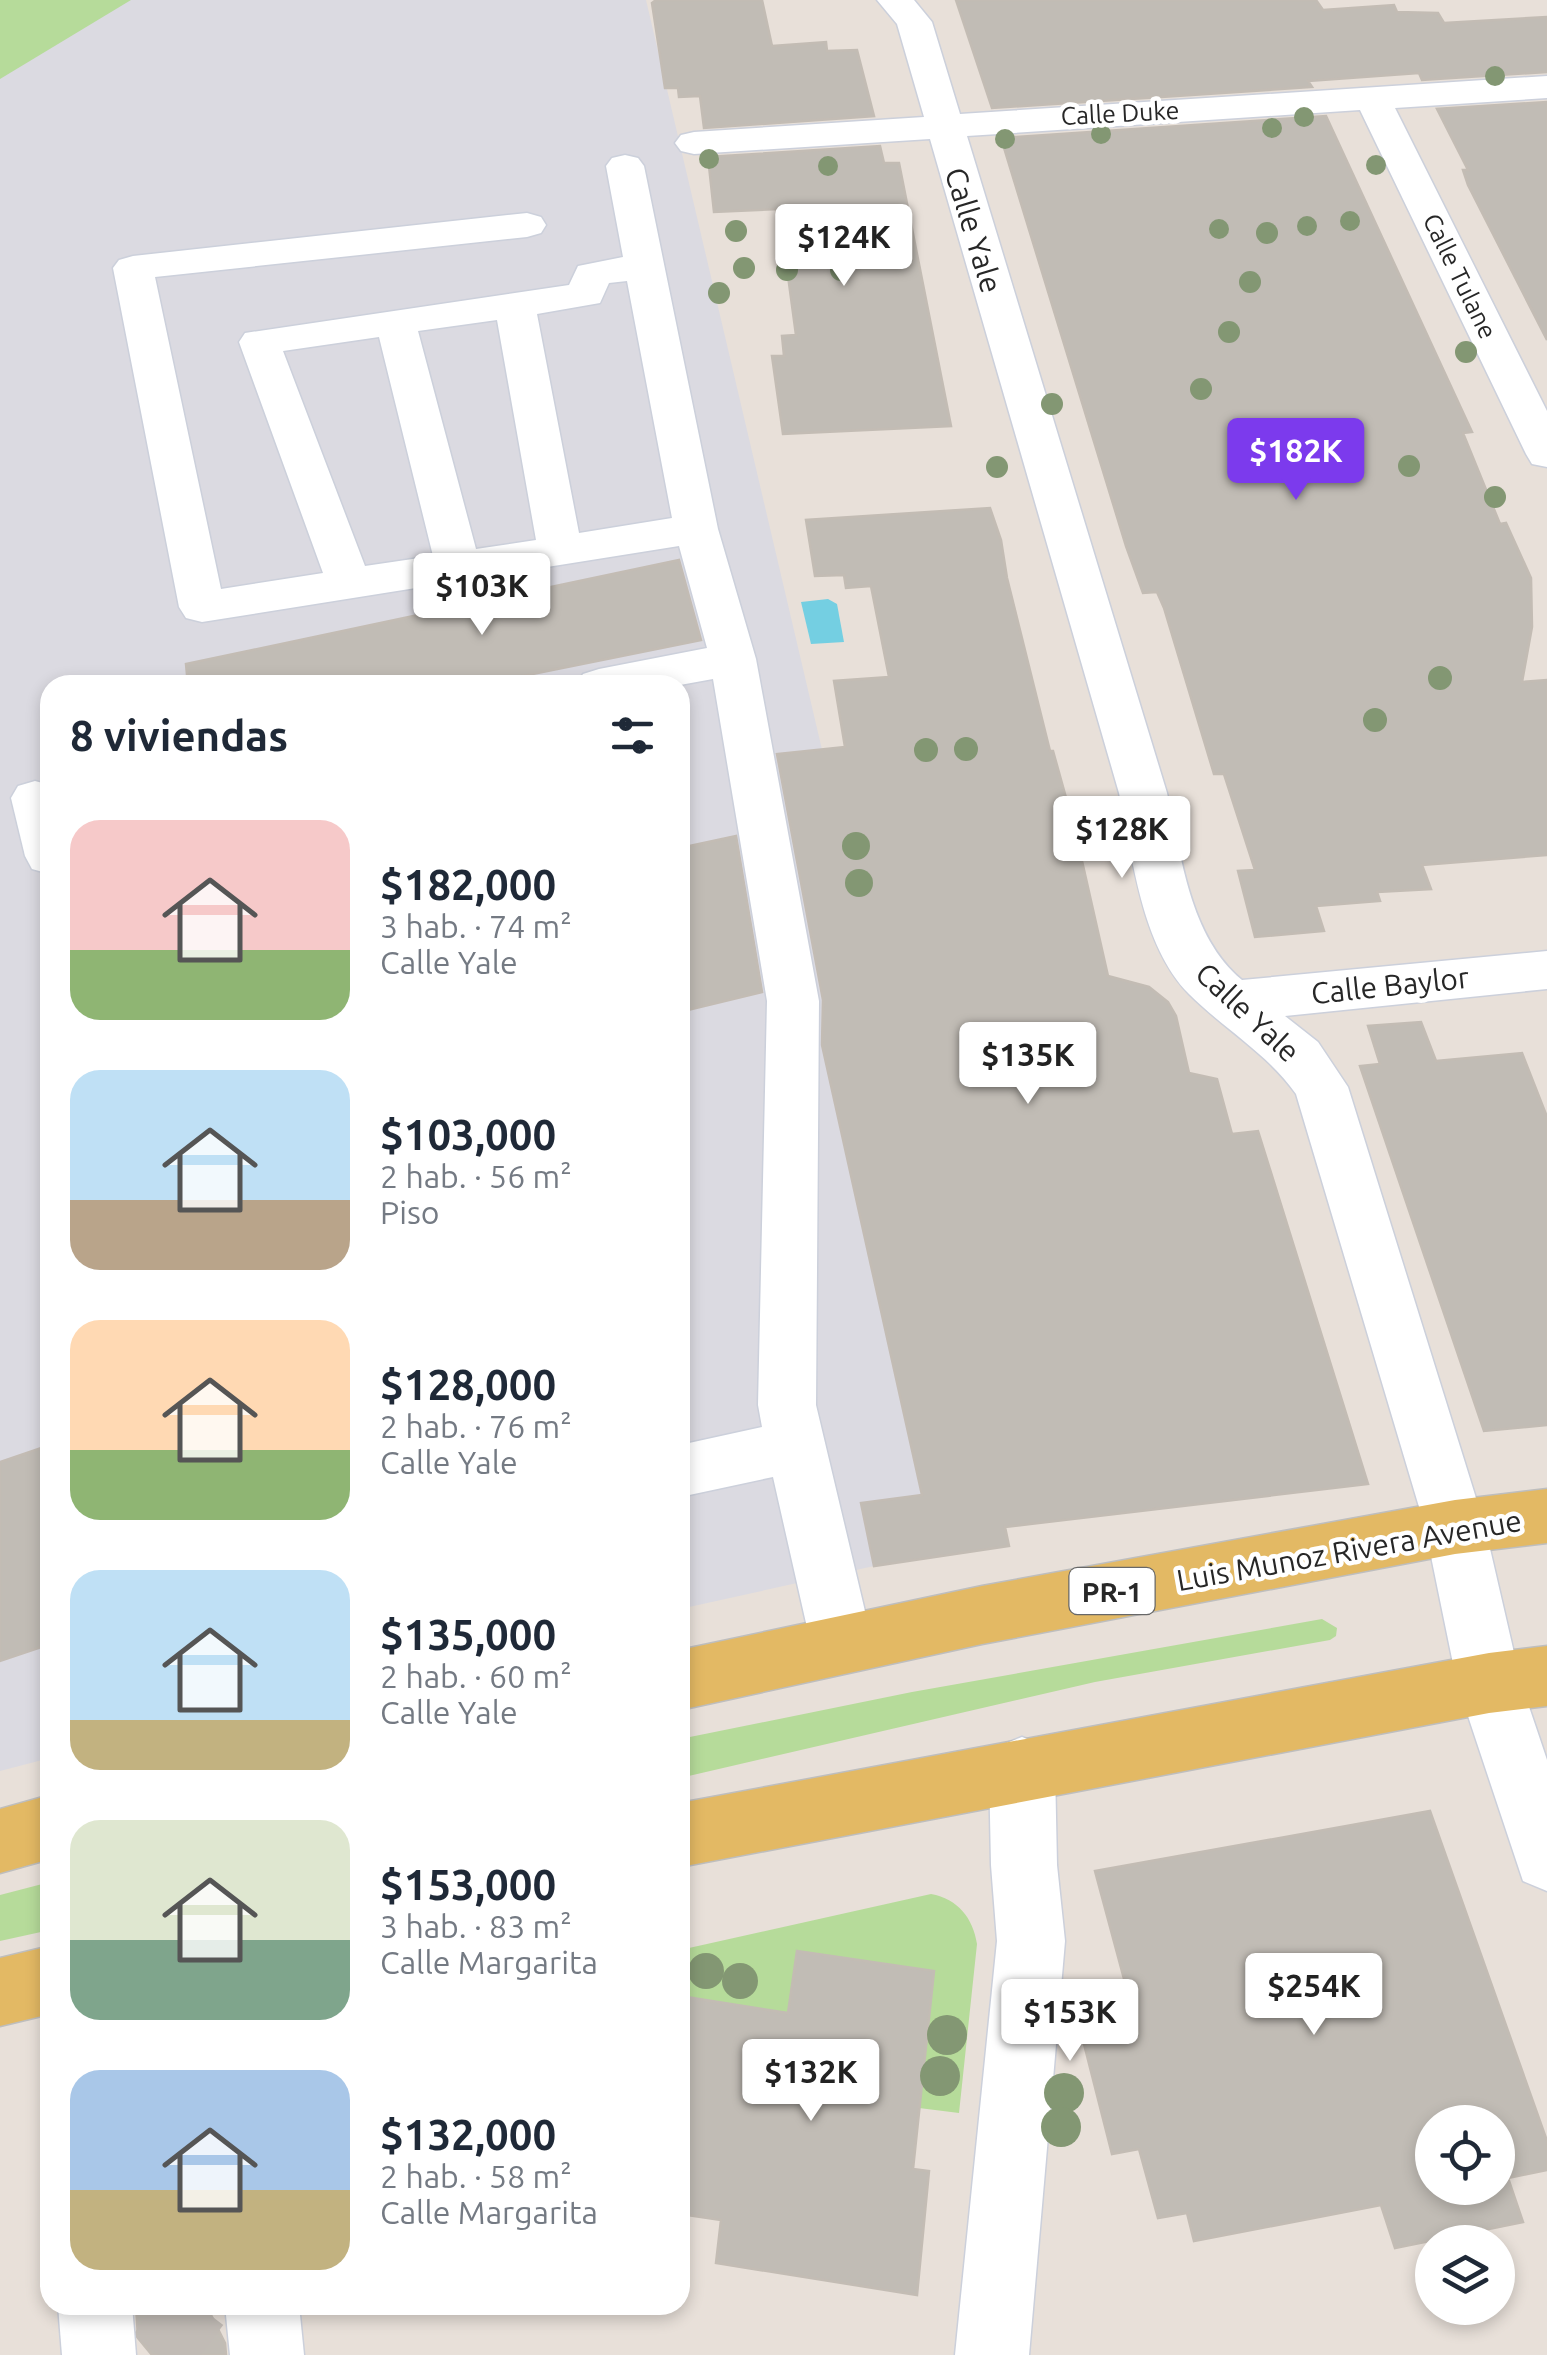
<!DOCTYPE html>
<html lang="es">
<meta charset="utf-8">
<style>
:root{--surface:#fff;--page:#f2f2f3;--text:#1f2937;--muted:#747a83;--accent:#7c3aed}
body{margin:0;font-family:Ubuntu,sans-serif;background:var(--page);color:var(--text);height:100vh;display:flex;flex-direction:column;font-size:38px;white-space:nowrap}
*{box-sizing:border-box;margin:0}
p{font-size:32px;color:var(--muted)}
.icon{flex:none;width:55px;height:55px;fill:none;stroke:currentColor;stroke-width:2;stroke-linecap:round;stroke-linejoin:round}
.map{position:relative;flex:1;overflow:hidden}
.side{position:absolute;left:40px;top:675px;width:650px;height:1640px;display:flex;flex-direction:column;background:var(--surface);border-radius:30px;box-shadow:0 5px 15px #0003}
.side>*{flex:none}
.controls{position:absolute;left:1415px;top:2105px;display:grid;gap:20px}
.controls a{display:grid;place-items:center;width:100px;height:100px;border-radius:50%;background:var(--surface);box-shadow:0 5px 15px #0003;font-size:50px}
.price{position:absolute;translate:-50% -85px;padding:0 22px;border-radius:10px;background:#fff;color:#222;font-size:32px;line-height:65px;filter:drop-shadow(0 2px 5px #0008)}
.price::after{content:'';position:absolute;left:50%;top:60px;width:30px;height:22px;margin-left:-15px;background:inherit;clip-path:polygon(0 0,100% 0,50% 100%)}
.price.selected{background:var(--accent);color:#fff}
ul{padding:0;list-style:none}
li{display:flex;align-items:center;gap:30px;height:250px;padding:0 30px}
li span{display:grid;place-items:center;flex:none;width:280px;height:200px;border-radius:30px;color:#555}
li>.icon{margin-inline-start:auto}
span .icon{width:120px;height:120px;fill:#fffc;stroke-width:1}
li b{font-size:42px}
h2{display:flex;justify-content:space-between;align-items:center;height:120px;padding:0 30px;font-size:42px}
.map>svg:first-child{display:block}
.industrial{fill:#dbdae1}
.green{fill:#b6db9a}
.water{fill:#74cfe2}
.building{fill:#c1bcb5;stroke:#c3bcb4;stroke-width:2.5;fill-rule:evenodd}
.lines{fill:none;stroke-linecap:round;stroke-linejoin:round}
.minor-tunnel{stroke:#c1bbb5;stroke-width:66;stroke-dasharray:66 32;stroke-linecap:butt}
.minor-casing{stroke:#ccd0db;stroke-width:3}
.major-casing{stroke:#bebebe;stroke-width:3}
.minor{fill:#fff;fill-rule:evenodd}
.major{fill:#e3b964;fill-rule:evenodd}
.tree{fill:#839773}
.labels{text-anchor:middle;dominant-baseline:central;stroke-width:9;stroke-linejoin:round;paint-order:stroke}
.far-street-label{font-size:25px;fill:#272727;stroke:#fff}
.shield{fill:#fff;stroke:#686868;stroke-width:2.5}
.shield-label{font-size:28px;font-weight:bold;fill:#272727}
.street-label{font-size:30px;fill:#272727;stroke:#fff}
</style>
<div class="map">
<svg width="1547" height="2355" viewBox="0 0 1547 2355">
<rect width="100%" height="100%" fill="#e8e0d9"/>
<polygon class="industrial" points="116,0 646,0 1009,1546 874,1566 680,1609 680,685 50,685 50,1758 0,1771 0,76"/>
<g class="green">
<polygon points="0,0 131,0 0,79"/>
<polygon points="1322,1619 1337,1628 1336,1636 1330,1640 1095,1682 680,1778 680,1739 912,1692"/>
<polygon points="50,1882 50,1930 0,1941 0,1895"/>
<path d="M931 1894C958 1899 973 1918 977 1944L959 2113 919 2108 788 2013 680 1996V1950Z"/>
</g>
<polygon class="water" points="828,599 837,604 844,642 811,644 801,602"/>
<g class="building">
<polygon points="656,0 762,0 772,46 826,42 827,51 857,50 874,116 704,128 700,96 679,97 678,88 665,88 652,3"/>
<polygon points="956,0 1316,0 1323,10 1394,5 1397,12 1438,13 1444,23 1547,17 1547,72 1422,80 1419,73 1308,81 1312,87 992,108"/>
<polygon points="1547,102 1547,340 1468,185 1463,170 1468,170 1437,109"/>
<polygon points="1326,116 1472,432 1463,433 1500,524 1506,523 1531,578 1532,627 1522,682 1547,680 1547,855 1422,865 1431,889 1377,892 1380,901 1316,906 1324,931 1255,937 1238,871 1255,870 1224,774 1214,774 1164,608 1157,592 1143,593 1126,546 1001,138"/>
<polygon points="880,146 884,163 899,163 951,426 783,434 772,356 784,356 782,336 796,335 779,209 714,212 708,157"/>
<polygon points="990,508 1001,540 1007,578 1050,751 1053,751 1075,830 1108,976 1149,987 1168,1002 1176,1016 1189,1073 1217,1079 1232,1134 1258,1131 1368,1484 1005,1527 1009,1546 874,1566 861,1503 922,1495 822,1045 823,1000 777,754 845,747 834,681 889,677 871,586 846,588 844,575 815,576 806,520"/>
<polygon points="679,560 701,640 478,685 188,685 186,664"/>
<polygon points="736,836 762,992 680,1012 680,848"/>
<polygon points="1421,1022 1436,1061 1522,1053 1547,1117 1547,1425 1484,1431 1360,1066 1380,1064 1368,1026"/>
<polygon points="50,1445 50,1644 0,1661 0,1462"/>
<path d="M1430 1811 1547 2141V2170L1508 2178 1523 2222 1395 2248 1381 2205 1194 2241 1187 2213 1158 2218 1139 2149 1112 2154 1083 2040 1138 2031 1095 1871ZM1432 2122H1498V2188H1432Z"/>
<polygon points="797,1951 934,1971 913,2169 929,2171 917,2295 716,2263 721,2220 680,2214 680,1996 788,2013"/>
<polygon points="136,2305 206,2305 225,2343 226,2355 152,2355 138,2338"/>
</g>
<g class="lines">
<polyline class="minor-tunnel" points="159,2355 197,2305"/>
<g class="minor-casing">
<g id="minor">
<path d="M877 0H914L932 22 960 114 1547 76V98L1395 108 1547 411V467L1532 464 1526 454 1360 110 967 136 1167 793C1182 857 1189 936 1242 980L1547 951V989L1285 1016 1318 1042 1348 1087 1485 1527 1521 1683 1547 1760V1891L1523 1881 1457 1683 1425 1527 1296 1094C1267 1053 1224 1029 1189 994 1141 945 1133 858 1119 793L930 139 694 154 681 151 675 143 681 135 694 132 924 117 897 24Z"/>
<path d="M625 155 638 158 644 166 718 529 756 659 819 1001 816 1405 873 1645 864 1666 842 1674 820 1666 811 1645 773 1477 680 1497V1445L762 1427 758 1405 767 1001 713 679 680 685H576L583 674 599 669 707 648 679 546 202 622 186 618 179 607 113 268 119 260 133 256 527 213 541 217 546 225 541 233 527 237 155 277 221 589 323 573 239 342 245 333 569 285 578 266 623 257 606 166 612 158ZM627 281 672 518 579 533 537 314 600 303 609 283ZM497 320 536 540 476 549 418 331ZM379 337 433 556 365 566 283 351Z"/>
<polygon points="35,781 50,785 50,874 32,869 25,856 11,798 18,786"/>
<polygon points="1022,1737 1045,1746 1055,1768 1057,1865 1065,1941 1029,2355 955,2355 997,1941 991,1865 989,1768 999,1746"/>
<polygon points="58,2305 132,2305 136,2355 62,2355"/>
<polygon points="225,2305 299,2305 304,2355 230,2355"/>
</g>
</g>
<g class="major-casing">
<g id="major">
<polygon points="1547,1489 1547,1543 1455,1554 982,1644 680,1710 680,1650 982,1586 1455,1500"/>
<polygon points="1547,1646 1547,1706 1489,1713 680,1867 680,1803 1489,1653"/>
<polygon points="50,1795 50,1859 0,1873 0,1809"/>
<polygon points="50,1946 50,2014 0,2026 0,1958"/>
</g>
</g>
<use href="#minor" class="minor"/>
<use href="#major" class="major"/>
</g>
<g class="tree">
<circle cx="1495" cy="76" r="10"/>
<circle cx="1304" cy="117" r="10"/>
<circle cx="1272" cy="128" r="10"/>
<circle cx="1101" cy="134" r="10"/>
<circle cx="1005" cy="139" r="10"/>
<circle cx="709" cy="159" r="10"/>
<circle cx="1376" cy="165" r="10"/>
<circle cx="828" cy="166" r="10"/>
<circle cx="1350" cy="221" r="10"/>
<circle cx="1307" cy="226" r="10"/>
<circle cx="1219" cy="229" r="10"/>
<circle cx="736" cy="231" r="11"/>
<circle cx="1267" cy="233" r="11"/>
<circle cx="744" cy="268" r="11"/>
<circle cx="787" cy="270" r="11"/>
<circle cx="841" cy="270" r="11"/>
<circle cx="1250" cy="282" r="11"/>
<circle cx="719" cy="293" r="11"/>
<circle cx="1229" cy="332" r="11"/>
<circle cx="1466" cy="352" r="11"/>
<circle cx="1201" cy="389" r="11"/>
<circle cx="1052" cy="404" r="11"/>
<circle cx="1297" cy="442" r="11"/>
<circle cx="1409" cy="466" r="11"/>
<circle cx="997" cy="467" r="11"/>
<circle cx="1495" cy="497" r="11"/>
<circle cx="1440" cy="678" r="12"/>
<circle cx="1375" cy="720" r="12"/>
<circle cx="966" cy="749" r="12"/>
<circle cx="926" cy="750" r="12"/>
<circle cx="856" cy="846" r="14"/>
<circle cx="859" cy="883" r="14"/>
<circle cx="706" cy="1971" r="18"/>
<circle cx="740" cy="1981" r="18"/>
<circle cx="947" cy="2035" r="20"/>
<circle cx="940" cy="2076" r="20"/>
<circle cx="1064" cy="2093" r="20"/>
<circle cx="1061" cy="2127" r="20"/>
</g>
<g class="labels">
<g class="far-street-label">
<text transform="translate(1120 113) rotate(-3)">Calle Duke</text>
<text transform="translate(1460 276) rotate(64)">Calle Tulane</text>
</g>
<rect class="shield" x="1069.5" y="1568" width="85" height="46" rx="8"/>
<g class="shield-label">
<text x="1112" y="1591">PR-1</text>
</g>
<g class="street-label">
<text transform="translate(974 230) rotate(73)">Calle Yale</text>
<text transform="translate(1390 985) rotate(-6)">Calle Baylor</text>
<text transform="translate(1248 1012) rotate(43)">Calle Yale</text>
<text transform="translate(1349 1550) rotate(-10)">Luis Munoz Rivera Avenue</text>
</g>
</g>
</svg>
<div class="controls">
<a><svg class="icon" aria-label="locate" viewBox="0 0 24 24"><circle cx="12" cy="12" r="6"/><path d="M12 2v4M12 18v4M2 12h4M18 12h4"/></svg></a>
<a><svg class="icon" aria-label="layers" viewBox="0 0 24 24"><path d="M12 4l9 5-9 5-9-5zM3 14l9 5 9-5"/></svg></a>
</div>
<b class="price" style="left:844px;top:289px">$124K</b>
<b class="price selected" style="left:1296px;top:503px">$182K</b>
<b class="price" style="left:482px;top:638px">$103K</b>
<b class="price" style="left:1122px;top:881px">$128K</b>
<b class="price" style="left:1028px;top:1107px">$135K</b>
<b class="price" style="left:1314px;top:2038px">$254K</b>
<b class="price" style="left:1070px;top:2064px">$153K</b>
<b class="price" style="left:811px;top:2124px">$132K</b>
<section class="side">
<h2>8 viviendas<svg class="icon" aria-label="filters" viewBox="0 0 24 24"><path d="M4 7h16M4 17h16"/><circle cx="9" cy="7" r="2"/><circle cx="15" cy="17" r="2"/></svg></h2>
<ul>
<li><span style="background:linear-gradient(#f6c9c9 65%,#8fb573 0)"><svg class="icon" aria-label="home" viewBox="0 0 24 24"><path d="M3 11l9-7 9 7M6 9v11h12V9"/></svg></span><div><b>$182,000</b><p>3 hab. · 74 m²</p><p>Calle Yale</p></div></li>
<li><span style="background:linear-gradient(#bfe0f5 65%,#b9a48a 0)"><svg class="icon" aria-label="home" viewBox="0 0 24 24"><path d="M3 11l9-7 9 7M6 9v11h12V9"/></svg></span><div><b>$103,000</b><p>2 hab. · 56 m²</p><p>Piso</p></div></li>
<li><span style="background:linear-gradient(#ffd9b3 65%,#8fb573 0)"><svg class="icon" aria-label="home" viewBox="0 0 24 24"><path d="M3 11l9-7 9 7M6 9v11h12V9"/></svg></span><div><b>$128,000</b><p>2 hab. · 76 m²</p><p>Calle Yale</p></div></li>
<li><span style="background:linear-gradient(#bfe0f5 75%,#c2b280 0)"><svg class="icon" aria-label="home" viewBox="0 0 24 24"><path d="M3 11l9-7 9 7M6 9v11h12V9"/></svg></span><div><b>$135,000</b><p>2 hab. · 60 m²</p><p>Calle Yale</p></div></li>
<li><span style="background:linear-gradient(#dfe7d0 60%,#7fa58c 0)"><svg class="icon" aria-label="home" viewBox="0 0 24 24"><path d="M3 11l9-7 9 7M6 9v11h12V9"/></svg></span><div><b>$153,000</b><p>3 hab. · 83 m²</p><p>Calle Margarita</p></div></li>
<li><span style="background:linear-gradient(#a9c7e8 60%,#c2b280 0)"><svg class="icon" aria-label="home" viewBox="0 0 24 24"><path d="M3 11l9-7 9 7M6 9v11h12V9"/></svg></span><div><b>$132,000</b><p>2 hab. · 58 m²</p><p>Calle Margarita</p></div></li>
</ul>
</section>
</div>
